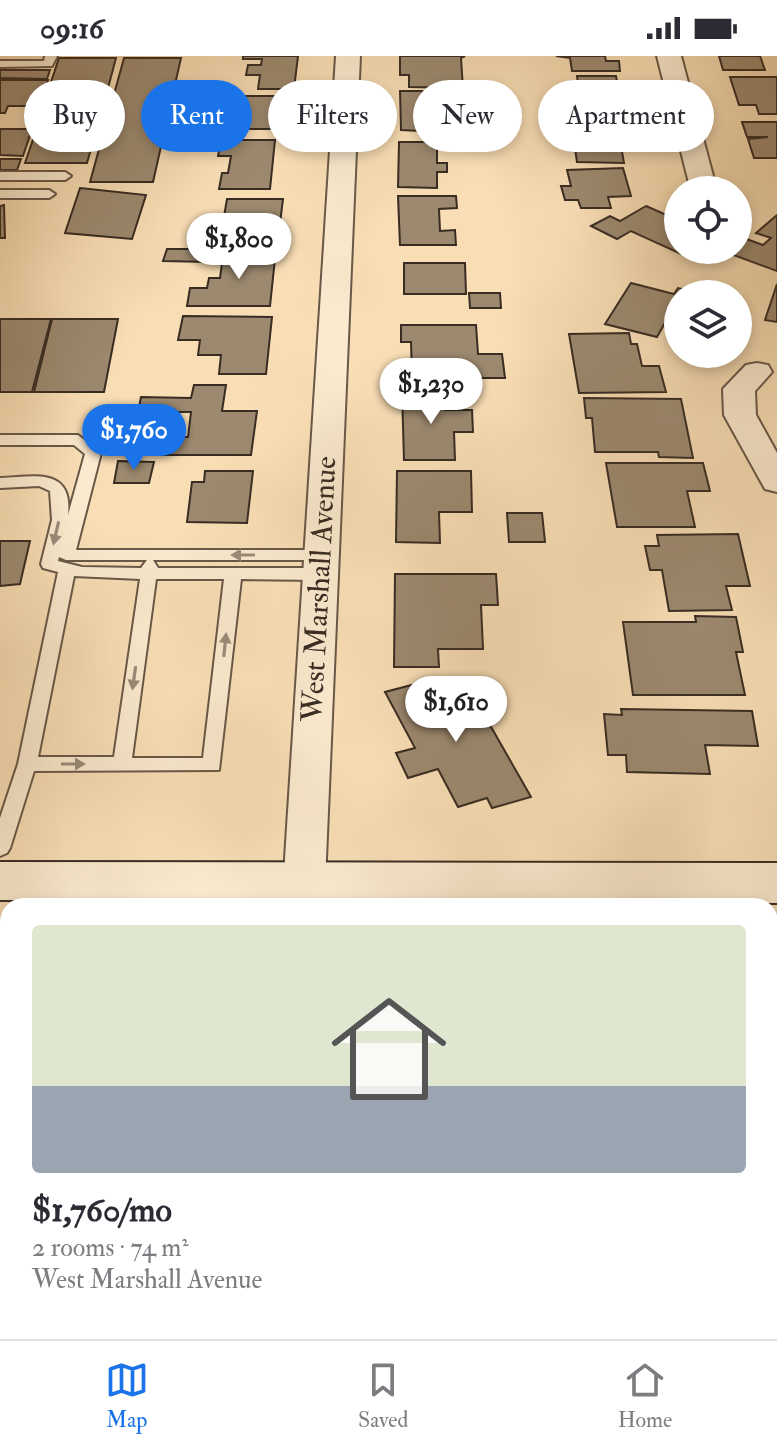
<!DOCTYPE html>
<meta charset="utf-8">
<style>
:root{--surface:#fff;--page:#f7f7f7;--text:#2b2b33;--muted:#7c7c81;--line:#e1e1e2;--accent:#1a73e8}
body{margin:0;font-family:"IM FELL Double Pica",serif;background:var(--page);color:var(--text);height:100vh;display:flex;flex-direction:column;font-size:30px;white-space:nowrap}
*{box-sizing:border-box;margin:0}
p{font-size:26px;color:var(--muted)}
.icon{flex:none;width:44px;height:44px;fill:none;stroke:currentColor;stroke-width:2;stroke-linecap:round;stroke-linejoin:round}
.map{position:relative;flex:1;overflow:hidden}
.drawer{position:absolute;left:0px;top:842px;width:778px;height:442px;display:flex;flex-direction:column;background:var(--surface);border-radius:24px 24px 0 0;box-shadow:0 4px 12px #0003}
.drawer>*{flex:none}
.top-card{position:absolute;left:24px;top:24px;width:730px;height:72px;display:flex;gap:16px}
.fabs{position:absolute;left:664px;top:120px;display:grid;gap:16px}
.fabs a{display:grid;place-items:center;width:88px;height:88px;border-radius:50%;background:var(--surface);box-shadow:0 4px 12px #0003;font-size:40px}
.price{position:absolute;translate:-50% -68px;padding:0 18px;border-radius:28px;background:#fff;color:#222;font-size:26px;line-height:52px;filter:drop-shadow(0 2px 4px #0008)}
.price::after{content:'';position:absolute;left:50%;top:48px;width:24px;height:18px;margin-left:-12px;background:inherit;clip-path:polygon(0 0,100% 0,50% 100%)}
.price.current{background:var(--accent);color:#fff}
ul{padding:0;list-style:none}
li{display:grid;align-content:center;gap:16px;height:424px;padding:0 32px}
li span{display:grid;place-items:center;height:248px;border-radius:8px;color:#555}
li>.icon{margin-inline-start:auto}
span .icon{width:144px;height:144px;fill:#fffc;stroke-width:1}
li b{font-size:34px}
.chip{padding:0 28px;border-radius:36px;background:var(--surface);box-shadow:0 4px 12px #0003;font-size:28px;line-height:72px}
.chip.current{background:var(--accent);color:#fff}
.status{display:flex;justify-content:space-between;align-items:center;height:56px;padding:0 40px;background:var(--surface);direction:ltr}
.status svg{height:22px;fill:currentColor}
.menu{display:flex;justify-content:space-around;align-items:center;height:112px;border-top:2px solid var(--line);background:var(--surface);font-size:22px;color:var(--muted)}
.menu a{display:grid;justify-items:center;gap:4px}
.menu .current{color:var(--accent)}
.map>svg:first-child{display:block}
.building{fill:#9c896f;stroke:#382c23;stroke-width:2}
.lines{fill:none;stroke-linecap:round;stroke-linejoin:round}
.service-casing{stroke:#685848;stroke-width:4}
.minor-casing{stroke:#685848;stroke-width:4}
.secondary-casing{stroke:#382c23;stroke-width:4}
.service{fill:#fbeacf;fill-rule:evenodd}
.minor{fill:#fbeacf;fill-rule:evenodd}
.secondary{fill:#fbeacf;fill-rule:evenodd}
.oneway{fill:#9a8b79}
.labels{text-anchor:middle;dominant-baseline:central;stroke-width:6;stroke-linejoin:round;paint-order:stroke}
.street-label{font-size:30px;fill:#382c23;stroke:#fbeacf}
</style>
<div class="status"><b>09:16</b><svg viewBox="0 0 49 12"><path d="M0 12V9h3v3zM5 12V6h3v6zM10 12V3h3v9zM15 12V0h3v12zM26 1h20v11H26zM47 4h2v5h-2z"/></svg></div>
<div class="map">
<svg width="777" height="1283" viewBox="0 0 777 1283">
<rect width="100%" height="100%" fill="#f9deb5"/>
<filter id="stains"><feTurbulence type="fractalNoise" baseFrequency=".0025" numOctaves="4"/><feColorMatrix values="0 0 0 0 .2 0 0 0 0 .09 0 0 0 0 .02 0 0 0 .5 -.17"/></filter>
<radialGradient id="worn" r=".72"><stop offset=".6" stop-color="#630" stop-opacity="0"/><stop offset="1" stop-color="#630" stop-opacity=".3"/></radialGradient>
<g class="building">
<polygon points="243,0 298,0 294,33 258,33 260,19 246,19 248,9 261,9 262,3 243,3"/>
<polygon points="400,0 465,0 461,2 463,32 409,31 409,19 400,19"/>
<polygon points="556,0 605,0 606,5 619,5 620,15 572,15 570,2"/>
<polygon points="719,0 760,0 765,14 723,14"/>
<polygon points="59,2 116,2 104,47 44,47"/>
<polygon points="124,2 181,2 153,126 90,126"/>
<polygon points="0,14 50,14 47,23 0,22"/>
<polygon points="577,20 616,20 623,59 573,59 569,28 578,28"/>
<polygon points="730,21 777,21 777,58 759,58 756,49 739,49"/>
<polygon points="0,24 48,24 40,50 8,50 5,57 0,57"/>
<polygon points="400,35 465,35 468,65 461,65 462,77 401,74"/>
<polygon points="245,40 294,40 290,73 240,73"/>
<polygon points="584,62 616,62 624,107 577,106 572,72 586,72"/>
<polygon points="742,66 777,66 777,102 754,102 748,83 768,81 747,81"/>
<polygon points="37,72 97,72 87,107 25,107"/>
<polygon points="0,73 32,73 23,100 0,99"/>
<polygon points="221,84 275,84 270,133 219,133 222,117 228,117 231,100 218,100"/>
<polygon points="399,86 437,86 437,107 447,107 447,116 437,116 437,132 398,131"/>
<polygon points="0,103 21,103 17,114 0,114"/>
<polygon points="623,112 631,140 608,141 611,152 581,152 578,144 565,144 561,130 571,130 567,114"/>
<polygon points="80,132 146,139 132,183 65,177"/>
<polygon points="398,140 456,140 457,152 439,153 440,175 455,174 456,189 400,189"/>
<polygon points="227,143 283,143 278,183 231,183 233,172 222,172"/>
<polygon points="4,149 5,182 0,182 0,150"/>
<polygon points="646,150 678,164 675,170 678,172 678,194 689,194 681,198 631,175 617,183 591,170 610,160 620,165"/>
<polygon points="777,159 777,215 720,194 738,194 738,180 763,189 771,182 756,177"/>
<polygon points="167,193 213,193 211,206 163,205"/>
<polygon points="224,193 276,193 270,250 187,250 190,232 207,232 209,222 220,222"/>
<polygon points="404,207 465,207 466,238 404,238"/>
<polygon points="631,227 674,238 678,232 705,238 678,238 678,257 671,256 657,281 605,268"/>
<polygon points="777,228 777,266 765,264"/>
<polygon points="469,237 500,237 501,252 470,252"/>
<polygon points="183,260 272,261 266,318 219,318 221,299 198,299 200,284 178,284"/>
<polygon points="0,263 51,263 32,336 0,336"/>
<polygon points="52,263 118,263 104,336 34,336"/>
<polygon points="401,269 476,269 478,298 502,298 505,322 412,322 411,286 401,286"/>
<polygon points="629,277 631,288 637,288 642,310 659,310 666,336 579,337 569,278"/>
<polygon points="194,329 226,329 222,355 257,355 251,399 154,399 157,381 188,381 191,356 138,356 141,341 191,342"/>
<polygon points="444,335 445,354 472,354 473,376 454,376 455,404 404,404 402,336"/>
<polygon points="584,342 681,343 693,402 659,401 658,396 595,396 592,362 586,362"/>
<polygon points="118,405 154,406 149,427 114,427"/>
<polygon points="606,407 703,407 710,435 687,435 695,471 617,471"/>
<polygon points="205,415 253,415 247,467 187,466 192,426 204,426"/>
<polygon points="397,415 471,415 472,456 439,456 440,487 396,486"/>
<polygon points="507,457 542,457 545,486 509,486"/>
<polygon points="738,478 750,530 726,530 732,554 669,555 662,514 650,514 645,490 659,490 657,479"/>
<polygon points="0,485 30,485 20,528 0,530"/>
<polygon points="395,518 496,518 498,549 481,549 483,593 438,593 439,611 394,611"/>
<polygon points="695,560 736,561 743,596 736,596 745,639 633,639 623,566 696,566"/>
<polygon points="427,625 434,638 473,627 488,653 482,655 531,741 492,752 487,742 458,751 438,713 408,722 396,697 415,692 385,636"/>
<polygon points="621,653 752,655 758,690 705,689 710,718 627,716 626,699 608,699 604,658 622,659"/>
<rect x="770" y="948" width="7" height="82"/>
<rect x="770" y="1030" width="7" height="93"/>
<rect x="770" y="1123" width="7" height="88"/>
<polygon points="770,1211 777,1211 777,1283 684,1283 683,1276 770,1276"/>
<polygon points="40,1276 147,1276 147,1283 39,1283"/>
<rect x="450" y="1280" width="94" height="3"/>
</g>
<g class="lines">
<g class="service-casing">
<g id="service">
<polygon points="45,0 57,0 52,10 0,11 0,5 44,5"/>
<polygon points="0,116 65,116 71,120 65,124 0,124"/>
<polygon points="0,134 49,134 55,138 49,142 0,142"/>
<path d="M0 379H78L101 397 76 494H321L329 499 321 504H153L158 512H320L328 518 320 524 241 523 219 714 34 715 10 792 7 797 0 800V762L18 708 58 516 43 512 41 508 52 464 50 435 39 430 0 432V422C33 421 73 410 68 459L85 398 74 389H0ZM59 501 66 504H147L141 512 82 511 58 505ZM74 520 140 523 114 701H38ZM156 523H224L203 702H132Z"/>
<rect x="0" y="1238" width="8" height="24"/>
</g>
</g>
<g class="minor-casing">
<g id="minor">
<polygon points="336,0 360,0 324,850 282,850"/>
<polygon points="657,0 681,0 716,131 714,134 692,134 690,131"/>
<polygon points="757,307 768,309 772,316 755,335 756,359 777,397 777,436 765,433 724,359 723,333 746,309"/>
<rect x="249" y="1276" width="52" height="7"/>
</g>
</g>
<g class="secondary-casing">
<polygon id="secondary" points="0,806 777,807 777,847 0,844"/>
</g>
<use href="#service" class="service"/>
<use href="#minor" class="minor"/>
<use href="#secondary" class="secondary"/>
</g>
<defs><path id="oneway-solid" d="M-6-.8H1V-3.2L6.5 0L1 3.2V.8H-6Z" transform="scale(2)"/></defs>
<g class="oneway">
<use href="#oneway-solid" transform="translate(56 477) rotate(103)"/>
<use href="#oneway-solid" transform="translate(243 499) rotate(180)"/>
<use href="#oneway-solid" transform="translate(225 589) rotate(-84)"/>
<use href="#oneway-solid" transform="translate(134 622) rotate(98)"/>
<use href="#oneway-solid" transform="translate(73 708)"/>
</g>
<g class="labels">
<g class="street-label">
<text transform="translate(319 533) rotate(-87)">West Marshall Avenue</text>
</g>
</g>
<rect width="100%" height="100%" filter="url(#stains)"/>
<rect width="100%" height="100%" fill="url(#worn)"/>
</svg>
<div class="fabs">
<a><svg class="icon" aria-label="locate" viewBox="0 0 24 24"><circle cx="12" cy="12" r="6"/><path d="M12 2v4M12 18v4M2 12h4M18 12h4"/></svg></a>
<a><svg class="icon" aria-label="layers" viewBox="0 0 24 24"><path d="M12 4l9 5-9 5-9-5zM3 14l9 5 9-5"/></svg></a>
</div>
<b class="price" style="left:239px;top:225px">$1,800</b>
<b class="price" style="left:431px;top:370px">$1,230</b>
<b class="price current" style="left:134px;top:416px">$1,760</b>
<b class="price" style="left:456px;top:688px">$1,610</b>
<div class="top-card">
<a class="chip">Buy</a>
<a class="chip current">Rent</a>
<a class="chip">Filters</a>
<a class="chip">New</a>
<a class="chip">Apartment</a>
</div>
<section class="drawer">
<ul>
<li><span style="background:linear-gradient(#dfe7d0 65%,#9aa5b1 0)"><svg class="icon" aria-label="home" viewBox="0 0 24 24"><path d="M3 11l9-7 9 7M6 9v11h12V9"/></svg></span><div><b>$1,760/mo</b><p>2 rooms · 74 m²</p><p>West Marshall Avenue</p></div></li>
</ul>
</section>
</div>
<nav class="menu">
<a class="current"><svg class="icon" aria-label="map" viewBox="0 0 24 24"><path d="M3 6l6-2 6 2 6-2v14l-6 2-6-2-6 2zM9 4v14M15 6v14"/></svg>Map</a>
<a><svg class="icon" aria-label="saved" viewBox="0 0 24 24"><path d="M7 4h10v16l-5-4-5 4z"/></svg>Saved</a>
<a><svg class="icon" aria-label="home" viewBox="0 0 24 24"><path d="M3 11l9-7 9 7M6 9v11h12V9"/></svg>Home</a>
</nav>
